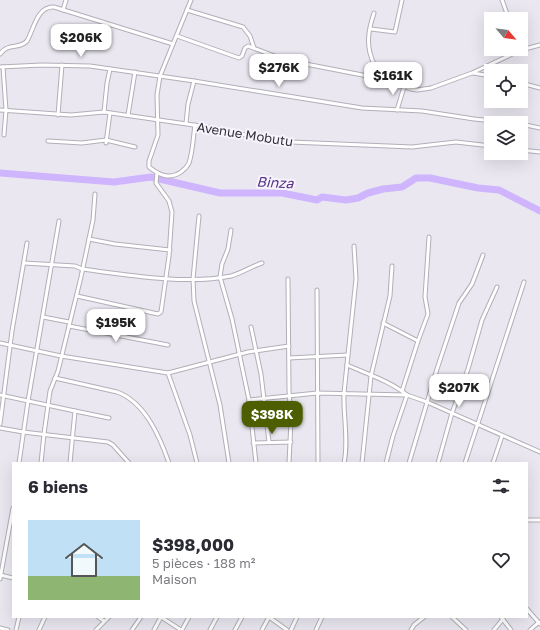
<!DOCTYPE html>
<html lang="fr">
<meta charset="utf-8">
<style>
:root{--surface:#fff;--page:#f2f2f3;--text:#2b2b33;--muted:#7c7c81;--accent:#4d5e01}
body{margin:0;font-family:"Golos Text",sans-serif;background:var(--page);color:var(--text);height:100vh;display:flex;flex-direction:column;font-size:15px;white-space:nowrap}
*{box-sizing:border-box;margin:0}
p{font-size:13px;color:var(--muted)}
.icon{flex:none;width:22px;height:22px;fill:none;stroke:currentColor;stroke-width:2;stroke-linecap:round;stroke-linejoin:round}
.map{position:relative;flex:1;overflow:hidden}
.details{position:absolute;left:12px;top:462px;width:516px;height:156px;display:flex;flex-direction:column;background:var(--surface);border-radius:0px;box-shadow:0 4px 16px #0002}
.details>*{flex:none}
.needle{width:26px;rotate:118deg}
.tools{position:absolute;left:484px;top:12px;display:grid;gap:8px}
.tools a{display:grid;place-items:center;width:44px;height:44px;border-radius:0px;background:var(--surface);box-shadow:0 4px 16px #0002;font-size:20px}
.price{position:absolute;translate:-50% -34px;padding:0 9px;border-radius:8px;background:#fff;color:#222;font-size:13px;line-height:26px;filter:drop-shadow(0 1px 2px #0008)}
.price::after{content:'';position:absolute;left:50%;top:24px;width:12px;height:9px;margin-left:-6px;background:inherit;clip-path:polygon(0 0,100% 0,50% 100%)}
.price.selected{background:var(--accent);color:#fff}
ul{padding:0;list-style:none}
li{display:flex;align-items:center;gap:12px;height:100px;padding:0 16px}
li span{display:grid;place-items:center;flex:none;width:112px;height:80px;border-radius:0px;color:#555}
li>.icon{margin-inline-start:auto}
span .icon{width:48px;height:48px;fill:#fffc;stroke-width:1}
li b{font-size:17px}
h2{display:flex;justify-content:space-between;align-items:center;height:48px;padding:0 16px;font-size:17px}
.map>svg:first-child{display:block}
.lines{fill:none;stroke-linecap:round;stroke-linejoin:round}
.river{stroke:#cfb5fd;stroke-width:7}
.minor-casing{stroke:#b2afb9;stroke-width:5}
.minor{stroke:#fff;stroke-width:3}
.labels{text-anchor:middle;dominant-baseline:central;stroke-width:4;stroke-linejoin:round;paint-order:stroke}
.street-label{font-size:13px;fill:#343236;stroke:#f7f4fe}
.water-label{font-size:14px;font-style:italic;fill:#573284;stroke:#f7f4fe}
</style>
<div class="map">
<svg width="540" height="630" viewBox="0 0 540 630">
<rect width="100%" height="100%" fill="#eae7f0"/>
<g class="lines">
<polyline class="river" points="0,173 114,182 151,177 220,193 282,193 317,200 322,197 346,200 358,198 368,193 383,189 402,187 416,178 430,178 478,188 499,190 540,211"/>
<g class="minor-casing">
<g id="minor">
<path d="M191 0 160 76 157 95 158 135 149 161V167C159 175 169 180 181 172 184 170 187 167 189 163 193 151 193 138 195 125"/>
<polyline points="502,0 509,19"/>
<polyline points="63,10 66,0"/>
<polyline points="187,10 243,27 250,36 254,48"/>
<path d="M374 13C368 31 365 47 375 66 377 71 382 73 383 79"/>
<polyline points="371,29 395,32 402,0"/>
<polyline points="177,36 239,58 242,56 245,48 248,46 285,60 383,79 411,89 417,90 431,88 472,73 521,50 540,45"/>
<path d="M0 54C9 42 19 50 27 41 34 29 37 6 54 7L173 44"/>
<polyline points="0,67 42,65 90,66 194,81 362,108 422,111 474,119 513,123"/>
<polyline points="3,67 6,110 4,135"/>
<polyline points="473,73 491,76"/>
<polyline points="521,83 540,88"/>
<polyline points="0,110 71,115 104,112 214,128 259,138 291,142 412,147 456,142 491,146"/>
<polyline points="397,110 404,87"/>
<polyline points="104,112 107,83 110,69"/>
<polyline points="58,115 62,65"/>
<polyline points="128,115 135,72"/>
<polyline points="186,123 188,104 194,81"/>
<polyline points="521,124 540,128"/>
<polyline points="48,141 82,143 106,140 135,147"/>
<polyline points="106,143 110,113"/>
<polyline points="521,150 540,152"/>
<polyline points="199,216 193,279 194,301 220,405 229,463"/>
<polyline points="231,230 228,249 222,264 220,277 232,319 249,400 256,463"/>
<polyline points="89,239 115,244 170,250"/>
<path d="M24 263 75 266 82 269C127 275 187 285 231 276 242 273 252 266 262 263"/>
<polyline points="288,279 289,390 291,421 289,463"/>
<polyline points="317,290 318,463"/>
<polyline points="77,296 158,314 161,312 169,256 172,212 169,201 156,183 157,173"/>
<polyline points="43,317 69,322"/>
<polyline points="383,323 418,341"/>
<polyline points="69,326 168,345"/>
<polyline points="251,327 261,374 269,442"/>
<polyline points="0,343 61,356 168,373 248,352 289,346"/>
<polyline points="289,358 348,355"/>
<path d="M347 365C367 374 390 381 407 395L393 436 386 463"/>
<polyline points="168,373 190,435 197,463"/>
<path d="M55 378 117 392C145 402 160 437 169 463"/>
<polyline points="402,391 418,341 428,314 425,297 429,237"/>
<polyline points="0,395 75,411 70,463"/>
<polyline points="249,400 317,393 407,395 427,402 540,452"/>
<polyline points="75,411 109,418"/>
<polyline points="0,424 12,331 27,243"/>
<polyline points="0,428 23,432 108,442 113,445 129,463"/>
<polyline points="253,443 291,442"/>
<polyline points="19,463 28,401 59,221"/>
<polyline points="41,463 44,434 50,391 58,371 81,277 93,220 95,194"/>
<path d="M344 463C349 441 343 416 344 393L356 279 354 246"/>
<polyline points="362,463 371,376 390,296 392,266"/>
<polyline points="409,463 437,369 459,303 472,284 483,255"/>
<polyline points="438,463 452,413 468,369 482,320 497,287"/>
<polyline points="465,463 524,282"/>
<polyline points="493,463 502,436"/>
<polyline points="527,520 540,520"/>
<polyline points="0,575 13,578"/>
<polyline points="0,579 13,508"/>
<polyline points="527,609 540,624"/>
<polyline points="98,617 104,621"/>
<polyline points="161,617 181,630"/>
<polyline points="269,617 287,630"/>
<polyline points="452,617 466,630"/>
<polyline points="501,617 511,630"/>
<polyline points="0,628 8,630"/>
<polyline points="16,630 19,617"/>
<polyline points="39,630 45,617"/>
<polyline points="96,630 109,617"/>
<polyline points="132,630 141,617"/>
<polyline points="154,630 161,617"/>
<polyline points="182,630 189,617"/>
<polyline points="210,630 217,617"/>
<polyline points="235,630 242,617"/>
<polyline points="262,630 269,617"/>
<polyline points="291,630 297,617"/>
<polyline points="316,630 322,617"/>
<polyline points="411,630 414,625 424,617"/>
<polyline points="494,630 503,619"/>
<polyline points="530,630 539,622"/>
</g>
</g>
<use href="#minor" class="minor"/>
</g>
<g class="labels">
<g class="street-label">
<text transform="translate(245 134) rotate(9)">Avenue Mobutu</text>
</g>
<g class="water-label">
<text transform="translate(275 182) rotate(3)">Binza</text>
</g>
</g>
</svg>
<div class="tools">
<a><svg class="needle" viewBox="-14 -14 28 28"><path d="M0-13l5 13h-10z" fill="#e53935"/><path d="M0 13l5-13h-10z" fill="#7c7c81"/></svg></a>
<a><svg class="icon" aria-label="locate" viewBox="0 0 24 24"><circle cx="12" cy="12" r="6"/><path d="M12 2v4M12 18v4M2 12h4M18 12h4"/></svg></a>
<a><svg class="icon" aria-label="layers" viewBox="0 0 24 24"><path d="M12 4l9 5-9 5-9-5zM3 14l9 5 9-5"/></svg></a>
</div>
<b class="price" style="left:81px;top:58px">$206K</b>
<b class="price" style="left:279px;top:88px">$276K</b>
<b class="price" style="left:393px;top:96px">$161K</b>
<b class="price" style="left:116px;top:343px">$195K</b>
<b class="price" style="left:459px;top:408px">$207K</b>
<b class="price selected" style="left:272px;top:435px">$398K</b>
<section class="details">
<h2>6 biens<svg class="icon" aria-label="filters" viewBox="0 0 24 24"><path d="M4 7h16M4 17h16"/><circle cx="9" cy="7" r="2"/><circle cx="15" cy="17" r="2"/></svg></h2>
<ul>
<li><span style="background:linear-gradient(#bfe0f5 70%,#8fb573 0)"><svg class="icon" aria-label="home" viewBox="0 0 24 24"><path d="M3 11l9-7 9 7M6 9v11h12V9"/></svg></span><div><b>$398,000</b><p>5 pièces · 188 m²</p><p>Maison</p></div><svg class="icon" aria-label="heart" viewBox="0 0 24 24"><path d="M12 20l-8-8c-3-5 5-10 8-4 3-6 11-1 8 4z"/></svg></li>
</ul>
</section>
</div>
